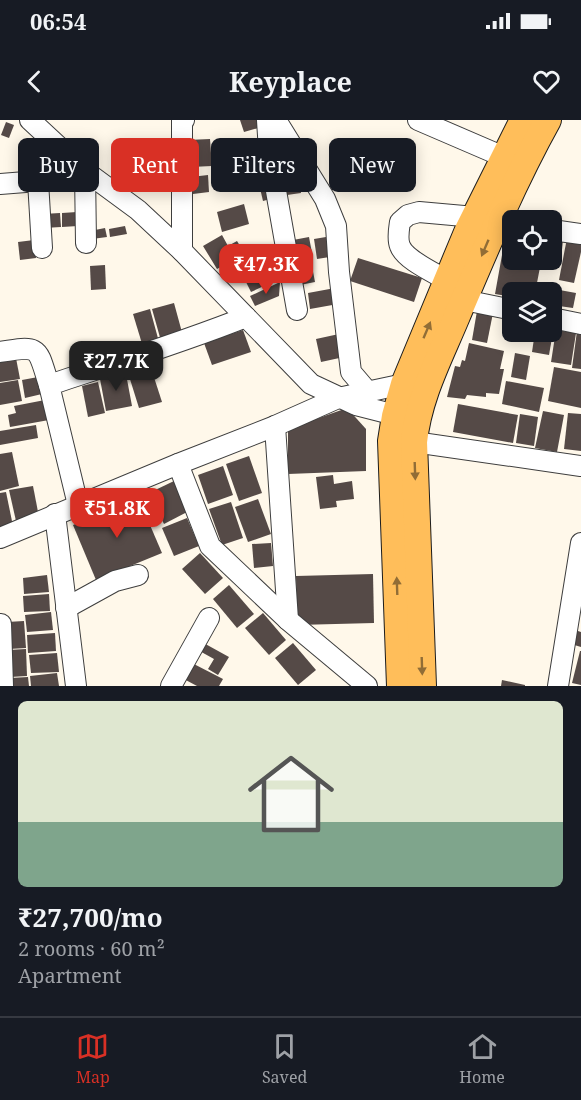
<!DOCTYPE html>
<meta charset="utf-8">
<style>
:root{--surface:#171b24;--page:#242831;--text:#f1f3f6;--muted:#9ea1a6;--line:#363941;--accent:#d93025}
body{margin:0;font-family:"Noto Serif",serif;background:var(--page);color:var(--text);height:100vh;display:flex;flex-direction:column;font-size:22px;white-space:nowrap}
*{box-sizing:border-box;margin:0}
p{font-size:20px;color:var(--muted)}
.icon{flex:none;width:33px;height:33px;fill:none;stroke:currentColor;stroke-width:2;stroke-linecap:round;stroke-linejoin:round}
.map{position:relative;height:566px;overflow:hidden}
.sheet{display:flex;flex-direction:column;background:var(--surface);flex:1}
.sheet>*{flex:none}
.guide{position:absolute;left:18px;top:18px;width:546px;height:54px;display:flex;gap:12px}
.controls{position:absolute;left:502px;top:90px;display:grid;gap:12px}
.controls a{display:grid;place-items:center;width:60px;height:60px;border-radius:9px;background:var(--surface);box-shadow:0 3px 15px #0003;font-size:30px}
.price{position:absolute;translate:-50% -51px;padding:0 14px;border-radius:12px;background:var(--accent);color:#fff;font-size:20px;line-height:39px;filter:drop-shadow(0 2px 3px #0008)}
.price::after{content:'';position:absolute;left:50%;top:36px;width:18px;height:14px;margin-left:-9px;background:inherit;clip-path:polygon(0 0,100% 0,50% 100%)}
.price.active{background:#222;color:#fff}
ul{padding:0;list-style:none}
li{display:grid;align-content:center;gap:12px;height:318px;padding:0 18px}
li span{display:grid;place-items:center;height:186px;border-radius:9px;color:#555}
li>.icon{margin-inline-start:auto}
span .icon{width:108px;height:108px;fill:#fffc;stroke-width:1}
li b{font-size:26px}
.pill{padding:0 21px;border-radius:9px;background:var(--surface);box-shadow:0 3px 15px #0003;font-size:21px;line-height:54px}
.pill.active{background:var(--accent);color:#fff}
.status{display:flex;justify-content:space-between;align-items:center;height:42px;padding:0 30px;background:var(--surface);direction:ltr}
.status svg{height:16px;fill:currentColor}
header{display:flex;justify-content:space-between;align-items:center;height:78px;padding:0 18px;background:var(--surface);font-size:27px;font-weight:700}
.menu{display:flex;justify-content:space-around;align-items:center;height:84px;border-top:2px solid var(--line);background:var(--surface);font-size:16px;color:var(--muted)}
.menu a{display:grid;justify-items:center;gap:3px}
.menu .active{color:var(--accent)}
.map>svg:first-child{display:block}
.building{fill:#554a47}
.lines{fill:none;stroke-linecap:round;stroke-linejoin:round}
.minor-casing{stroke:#3e3e3e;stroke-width:22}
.major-casing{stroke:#1c1c1c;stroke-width:28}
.minor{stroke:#fff;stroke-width:20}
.major{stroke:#ffbe5a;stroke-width:26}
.oneway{fill:#916d36}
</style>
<div class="status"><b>06:54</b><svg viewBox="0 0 49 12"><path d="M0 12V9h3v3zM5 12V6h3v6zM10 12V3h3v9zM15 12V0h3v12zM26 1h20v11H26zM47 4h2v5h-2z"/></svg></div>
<header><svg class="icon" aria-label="back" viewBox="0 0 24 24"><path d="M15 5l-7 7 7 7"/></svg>Keyplace<svg class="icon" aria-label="heart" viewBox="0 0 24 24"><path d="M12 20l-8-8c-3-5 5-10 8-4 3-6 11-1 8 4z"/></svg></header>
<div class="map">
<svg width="581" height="566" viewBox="0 0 581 566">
<rect width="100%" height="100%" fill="#fff8ea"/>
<g class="building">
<polygon points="240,0 263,0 265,6 244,12"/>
<polygon points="6,2 14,5 9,18 1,15"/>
<polygon points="210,19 212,46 191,47 188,20"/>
<polygon points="154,29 159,67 131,71 125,33"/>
<polygon points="291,38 294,53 277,56 274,41"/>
<polygon points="268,44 270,60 261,62 258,45"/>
<polygon points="208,55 209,72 193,74 191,57"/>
<polygon points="299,57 301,73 280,76 277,60"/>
<polygon points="270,61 274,78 263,81 259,64"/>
<polygon points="244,84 249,104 222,112 217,92"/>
<polygon points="77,92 78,106 62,107 62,93"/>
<polygon points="60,93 61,107 44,108 43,94"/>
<polygon points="125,106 127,114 110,117 109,109"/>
<polygon points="105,108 107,117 92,119 90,111"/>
<polygon points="222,115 228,126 237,121 245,134 217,149 203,126"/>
<polygon points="332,116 336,136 317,139 314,119"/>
<polygon points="309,117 313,138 296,141 293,120"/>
<polygon points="567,118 581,122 581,132 574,163 559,160"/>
<polygon points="552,119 563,120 561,139 552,138"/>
<polygon points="34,120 36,138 20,140 18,122"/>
<polygon points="257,132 264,145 234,159 227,146"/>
<polygon points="502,135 513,137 513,140 525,140 541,142 536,168 549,170 549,172 513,172 513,177 495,174"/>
<polygon points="358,138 422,158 414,182 350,161"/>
<polygon points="311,141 315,162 300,165 296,144"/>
<polygon points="105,145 106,169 91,170 90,146"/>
<polygon points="270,146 277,160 251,172 244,158"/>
<polygon points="280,162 279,176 255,186 250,176"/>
<polygon points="335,168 338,184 310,189 308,173"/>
<polygon points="554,169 576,173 573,188 552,185"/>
<polygon points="174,183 183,216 161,221 152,189"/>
<polygon points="150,189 159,222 143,227 133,194"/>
<polygon points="477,191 493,193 487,223 472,220"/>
<polygon points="243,210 251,232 212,245 204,223"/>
<polygon points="556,210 576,213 571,245 551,242"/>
<polygon points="577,211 581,211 581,249 572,248"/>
<polygon points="535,212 553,212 549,235 532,232"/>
<polygon points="339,214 344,237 321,242 316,219"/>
<polygon points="469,223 504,231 500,249 504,249 499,274 486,273 486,277 467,275 465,279 447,277 455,246 460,247 462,240 465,241"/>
<polygon points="515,233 530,236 526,260 511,257"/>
<polygon points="16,238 20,259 0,262 0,241"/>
<polygon points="554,247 581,252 581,288 548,281"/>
<polygon points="151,248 162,282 139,288 129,256"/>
<polygon points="126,254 132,286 106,291 100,259"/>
<polygon points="38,257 42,274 25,278 22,260"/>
<polygon points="18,260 22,281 0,285 0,263"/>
<polygon points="506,261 544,268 539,292 502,284"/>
<polygon points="98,262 105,293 88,297 82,266"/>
<polygon points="45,280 49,300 10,307 8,295 16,293 14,286"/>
<polygon points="458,284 518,295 513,323 453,312"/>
<polygon points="347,288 366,309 366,351 288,354 288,309"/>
<polygon points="543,291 564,295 557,332 535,328"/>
<polygon points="568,293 581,294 581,331 564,329"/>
<polygon points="520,294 538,297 534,326 516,323"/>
<polygon points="36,305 38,318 0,325 0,311"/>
<polygon points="12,332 19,366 0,371 0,334"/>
<polygon points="249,336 262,373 239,381 226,344"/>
<polygon points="223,346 233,375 208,384 198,355"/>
<polygon points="333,355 334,364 352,361 354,379 336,381 337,387 320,389 316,357"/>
<polygon points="174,361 189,391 164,404 149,373"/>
<polygon points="33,366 39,397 16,401 9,370"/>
<polygon points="6,372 13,406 0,408 0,373"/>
<polygon points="138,377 162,433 96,460 73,405"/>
<polygon points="258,379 271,414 248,422 235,387"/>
<polygon points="231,382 243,418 222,425 209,389"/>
<polygon points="187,398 199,426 174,436 162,408"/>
<polygon points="271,423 273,446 254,448 252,424"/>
<polygon points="200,433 223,458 205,474 182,449"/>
<polygon points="373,454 374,503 297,505 296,456"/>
<polygon points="47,455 49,472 24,474 23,458"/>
<polygon points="229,465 254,494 237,508 213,479"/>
<polygon points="49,474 50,491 24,492 23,476"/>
<polygon points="51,492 53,510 27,512 25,495"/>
<polygon points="263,493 286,520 269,535 245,508"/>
<polygon points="24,501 26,528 9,529 7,502"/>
<polygon points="575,510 581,512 581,527 571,524"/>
<polygon points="55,513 56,531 28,533 27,515"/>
<polygon points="200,521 229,537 218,555 208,549 214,539 196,529"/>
<polygon points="293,523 316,550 298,565 275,538"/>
<polygon points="26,529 27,556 10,557 8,530"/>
<polygon points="580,531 581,531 581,565 572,563"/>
<polygon points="57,533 59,552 31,553 29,535"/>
<polygon points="190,542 223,559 219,566 197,566 182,558"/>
<polygon points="57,553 59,566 31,566 30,556"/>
<polygon points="28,557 29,566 10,566 10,558"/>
<polygon points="502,560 525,565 525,566 501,566"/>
</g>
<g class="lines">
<g class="minor-casing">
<g id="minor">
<polyline points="30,0 85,51 138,90 182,131 311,264 356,285 407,298"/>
<polyline points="267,0 269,31 297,190"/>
<polyline points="276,0 325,79 336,106 339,152 351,252 368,272"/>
<polyline points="418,0 504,37"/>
<polyline points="38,61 42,128"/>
<polyline points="0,64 38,61 85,51 86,123"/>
<polyline points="552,110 581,114"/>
<polyline points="182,131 182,1 184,0"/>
<path d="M448 161C435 153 405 140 400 126 397 119 399 109 400 102L408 95 419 92 475 97"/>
<polyline points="464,180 513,190"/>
<polyline points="552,198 581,204"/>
<path d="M0 232C41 225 37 227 49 265"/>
<polyline points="275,306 288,500"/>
<polyline points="414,322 581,346"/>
<polyline points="178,344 210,426 288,500 367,566"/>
<path d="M78 385 49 265C115 243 181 223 246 197"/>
<polyline points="55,394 76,566"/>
<polyline points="0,418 178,344 275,306 338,278 404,264 415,265"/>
<polyline points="66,488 115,461 138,455"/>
<polyline points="1,504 3,566"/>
<polyline points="171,566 209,498"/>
<polyline points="558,566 581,423"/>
</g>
</g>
<g class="major-casing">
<g id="major">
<polyline points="400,566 391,321 395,296 404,264 468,110 523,0"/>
<path d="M423 566 414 322C418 278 440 237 457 196 485 130 513 63 548 0"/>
</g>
</g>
<use href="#minor" class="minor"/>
<use href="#major" class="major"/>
</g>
<defs><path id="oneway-solid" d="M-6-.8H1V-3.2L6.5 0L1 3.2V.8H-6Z" transform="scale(1.5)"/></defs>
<g class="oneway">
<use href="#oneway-solid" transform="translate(485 128) rotate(113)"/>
<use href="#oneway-solid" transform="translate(427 210) rotate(-67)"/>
<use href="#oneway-solid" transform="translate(415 351) rotate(88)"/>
<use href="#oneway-solid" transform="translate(397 466) rotate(-92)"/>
<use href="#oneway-solid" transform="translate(422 546) rotate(88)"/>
</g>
</svg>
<div class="controls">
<a><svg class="icon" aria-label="locate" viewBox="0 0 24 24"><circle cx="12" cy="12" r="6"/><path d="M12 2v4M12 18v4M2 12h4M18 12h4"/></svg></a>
<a><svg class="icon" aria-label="layers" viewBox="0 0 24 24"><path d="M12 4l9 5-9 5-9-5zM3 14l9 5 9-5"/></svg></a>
</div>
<b class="price" style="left:266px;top:175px">₹47.3K</b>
<b class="price active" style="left:116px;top:272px">₹27.7K</b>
<b class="price" style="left:117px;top:419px">₹51.8K</b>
<div class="guide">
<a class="pill">Buy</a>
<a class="pill active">Rent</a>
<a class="pill">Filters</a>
<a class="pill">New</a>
</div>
</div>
<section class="sheet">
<ul>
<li><span style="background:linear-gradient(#dfe7d0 65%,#7fa58c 0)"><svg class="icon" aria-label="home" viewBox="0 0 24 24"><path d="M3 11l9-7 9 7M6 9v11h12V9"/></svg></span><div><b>₹27,700/mo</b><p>2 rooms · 60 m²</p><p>Apartment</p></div></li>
</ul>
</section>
<nav class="menu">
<a class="active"><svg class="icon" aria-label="map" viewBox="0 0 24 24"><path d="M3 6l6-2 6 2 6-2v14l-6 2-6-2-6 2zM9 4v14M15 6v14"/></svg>Map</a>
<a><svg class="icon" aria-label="saved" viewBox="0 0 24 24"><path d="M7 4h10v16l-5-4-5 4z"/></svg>Saved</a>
<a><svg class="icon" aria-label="home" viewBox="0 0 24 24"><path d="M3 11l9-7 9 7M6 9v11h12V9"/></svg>Home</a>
</nav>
